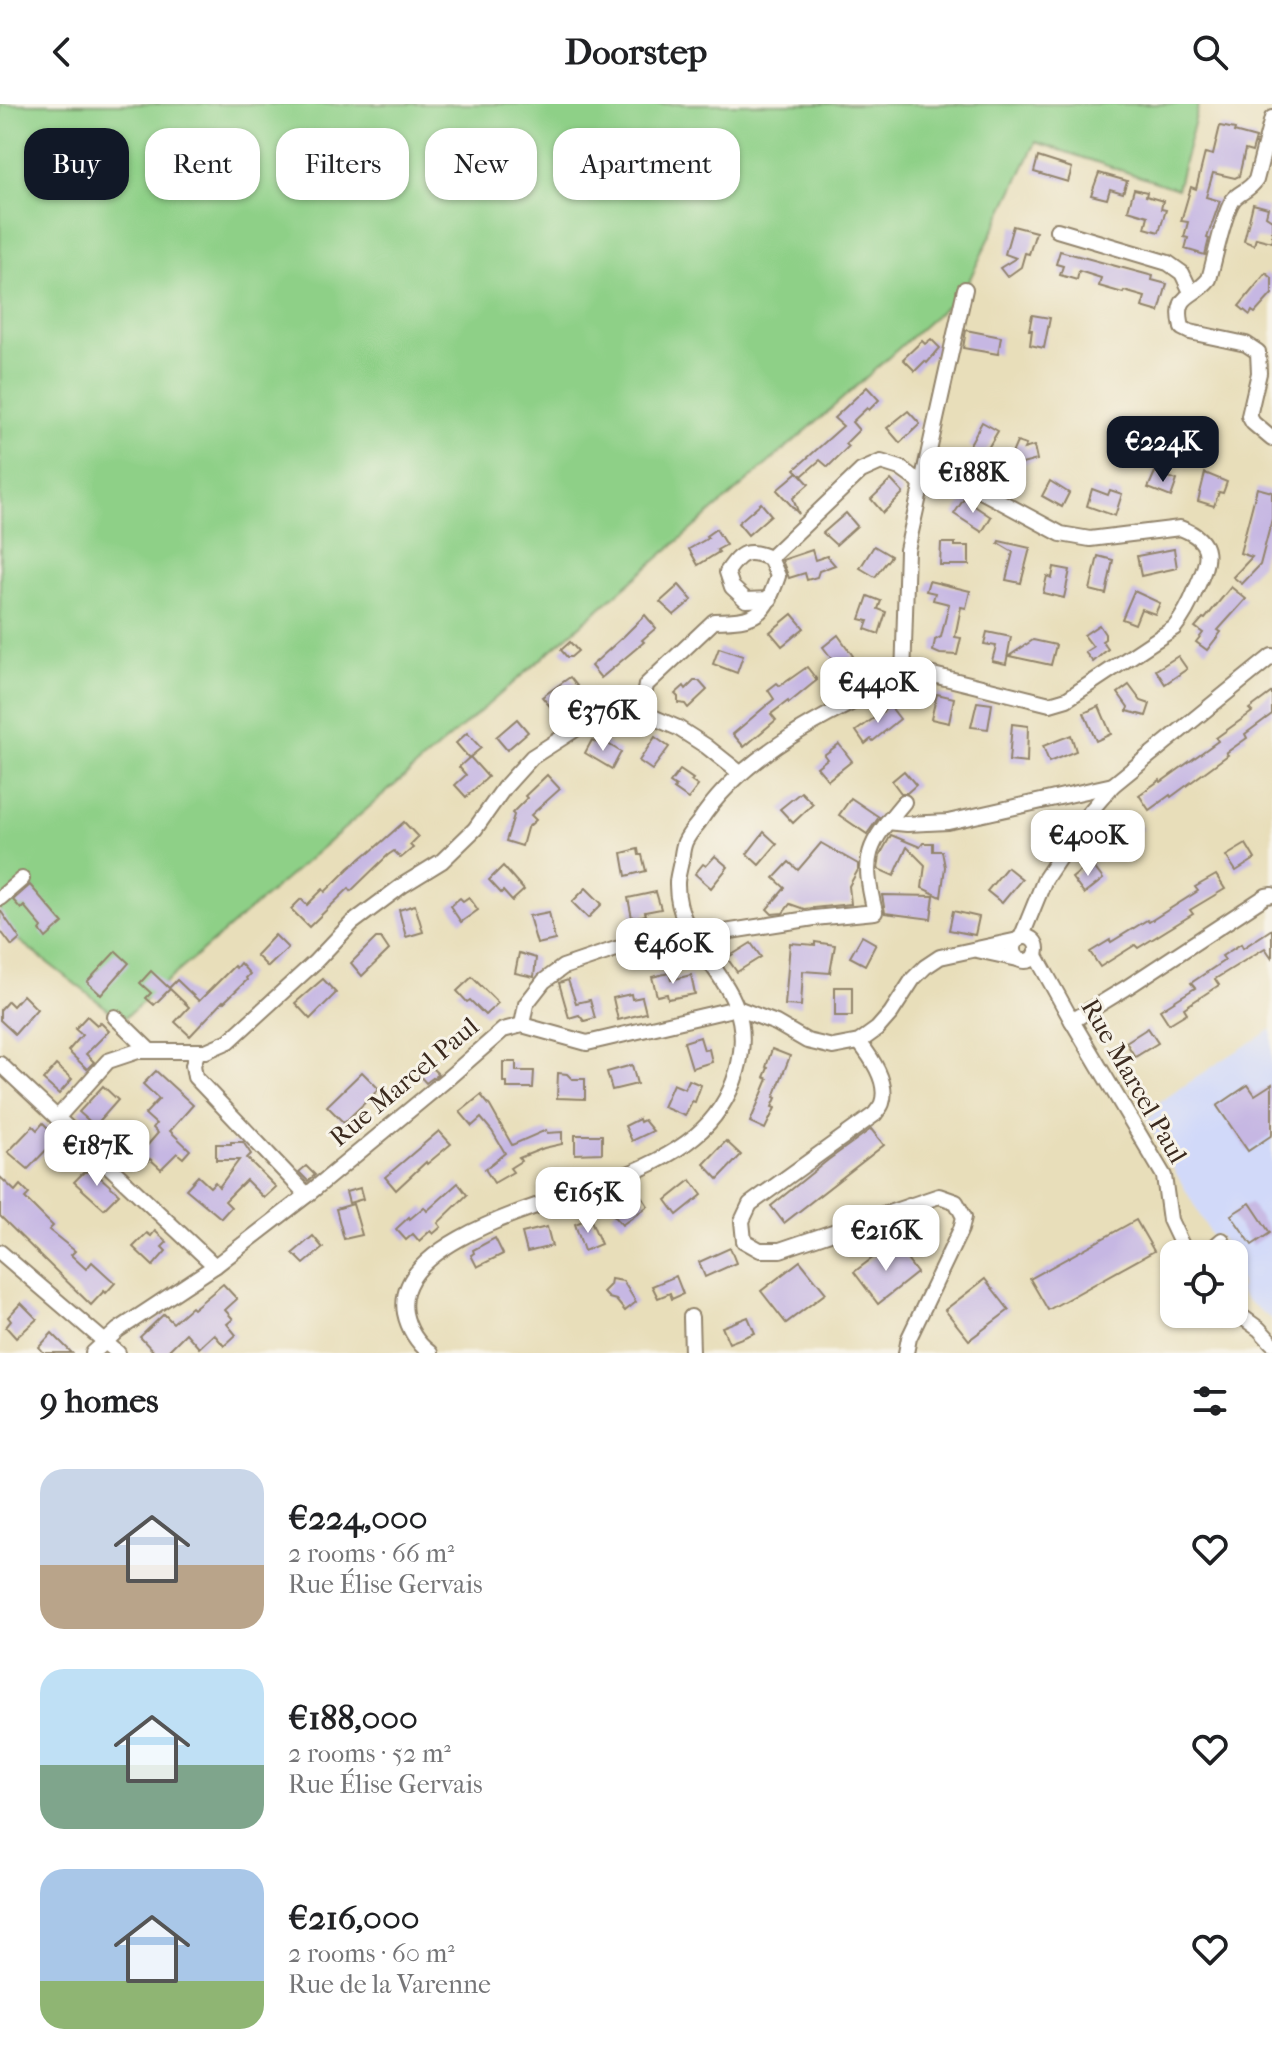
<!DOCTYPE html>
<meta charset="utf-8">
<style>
:root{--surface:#fff;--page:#f2f2f2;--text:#202124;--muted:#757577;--accent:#111827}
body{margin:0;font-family:"IM FELL French Canon",serif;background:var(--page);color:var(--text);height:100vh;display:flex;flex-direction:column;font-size:30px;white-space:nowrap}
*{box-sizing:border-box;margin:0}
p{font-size:26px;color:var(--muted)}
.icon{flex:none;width:44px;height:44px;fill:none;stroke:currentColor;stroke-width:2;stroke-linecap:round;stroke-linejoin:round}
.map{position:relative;height:1249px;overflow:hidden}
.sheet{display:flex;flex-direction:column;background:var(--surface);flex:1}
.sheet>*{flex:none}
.banner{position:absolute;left:24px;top:24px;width:800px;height:72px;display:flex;gap:16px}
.controls{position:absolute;left:1160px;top:1136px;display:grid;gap:16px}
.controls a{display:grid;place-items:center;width:88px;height:88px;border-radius:16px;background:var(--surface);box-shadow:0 2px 6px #0004;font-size:40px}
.price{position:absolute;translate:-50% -68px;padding:0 18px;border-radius:16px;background:#fff;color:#222;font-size:26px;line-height:52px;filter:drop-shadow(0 2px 4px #0008)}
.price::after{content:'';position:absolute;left:50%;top:48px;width:24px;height:18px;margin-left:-12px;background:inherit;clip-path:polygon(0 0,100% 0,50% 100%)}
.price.on{background:var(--accent);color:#fff}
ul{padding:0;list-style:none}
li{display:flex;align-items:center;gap:24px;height:200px;padding:0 40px}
li span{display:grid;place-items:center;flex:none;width:224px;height:160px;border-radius:24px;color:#555}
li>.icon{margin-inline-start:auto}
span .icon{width:96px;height:96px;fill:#fffc;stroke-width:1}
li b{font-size:34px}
h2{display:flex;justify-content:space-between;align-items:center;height:96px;padding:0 40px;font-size:34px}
.pill{padding:0 28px;border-radius:24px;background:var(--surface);box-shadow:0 2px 6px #0004;font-size:28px;line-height:72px}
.pill.on{background:var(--accent);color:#fff}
header{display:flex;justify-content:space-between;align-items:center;height:104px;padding:0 40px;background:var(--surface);font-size:36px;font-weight:800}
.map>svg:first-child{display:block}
.built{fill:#d1d9f9}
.green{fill:#8ed087;stroke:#647d52;stroke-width:2}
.building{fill:#c6b7e3}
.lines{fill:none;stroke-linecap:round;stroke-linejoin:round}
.minor-casing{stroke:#92846c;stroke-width:18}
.minor{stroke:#fff;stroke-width:14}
.labels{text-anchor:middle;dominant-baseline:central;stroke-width:6;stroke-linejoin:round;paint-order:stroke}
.street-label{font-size:26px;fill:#3b2a1e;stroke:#f7f3e8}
</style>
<header><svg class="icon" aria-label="back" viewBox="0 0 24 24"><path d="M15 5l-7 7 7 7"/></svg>Doorstep<svg class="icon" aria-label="search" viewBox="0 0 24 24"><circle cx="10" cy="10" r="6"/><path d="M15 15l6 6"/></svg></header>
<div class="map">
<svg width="1272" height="1249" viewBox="0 0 1272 1249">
<rect width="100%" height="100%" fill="#f7f3e8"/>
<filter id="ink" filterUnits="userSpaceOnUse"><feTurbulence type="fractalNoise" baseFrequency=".0125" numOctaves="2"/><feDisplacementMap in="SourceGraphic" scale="16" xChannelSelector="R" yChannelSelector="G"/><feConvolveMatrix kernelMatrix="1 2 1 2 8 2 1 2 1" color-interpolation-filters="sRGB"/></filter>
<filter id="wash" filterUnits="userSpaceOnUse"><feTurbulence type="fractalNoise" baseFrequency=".006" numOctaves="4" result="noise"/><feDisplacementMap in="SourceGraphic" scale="32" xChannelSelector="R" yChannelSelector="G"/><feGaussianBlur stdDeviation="1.8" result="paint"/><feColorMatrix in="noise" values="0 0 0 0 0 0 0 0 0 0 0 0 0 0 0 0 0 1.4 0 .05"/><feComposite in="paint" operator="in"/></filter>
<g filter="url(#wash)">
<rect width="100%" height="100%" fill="#e8deba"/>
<polygon class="built" points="1272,925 1272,1216 1244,1194 1239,1187 1241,1179 1234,1167 1234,1150 1223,1150 1220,1145 1225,1141 1218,1130 1212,1133 1146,1016 1155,1010 1151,1004 1221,957"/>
<polygon class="green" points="0,0 1199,0 1177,85 1036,38 965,185 823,312 122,916 0,822"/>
<g id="blocks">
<g class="building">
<polygon points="1220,22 1235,25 1234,28 1256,34 1252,48 1245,46 1239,72 1235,74 1213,69 1206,93 1220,97 1207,134 1209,135 1205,151 1185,145 1188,134 1184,133 1188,118 1181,117 1191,83 1196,85 1205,49 1213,51"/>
<polygon points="1038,53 1072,64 1068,78 1034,68"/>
<polygon points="1099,69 1127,77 1123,89 1110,85 1107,95 1091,91"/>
<polygon points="1134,85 1147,88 1146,92 1163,97 1161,105 1166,106 1159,128 1145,124 1148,112 1128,106"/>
<polygon points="1253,100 1268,104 1266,112 1272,116 1272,138 1256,134 1254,141 1244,137"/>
<polygon points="1013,122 1036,128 1029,150 1025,149 1021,163 1007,173 1000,164 1016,154 1005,150"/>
<polygon points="1060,147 1153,172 1152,176 1167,180 1159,208 1142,203 1145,193 1124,187 1123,189 1099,182 1101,174 1079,167 1077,176 1060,171 1063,162 1056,160"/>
<polygon points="1266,169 1272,174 1272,190 1255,209 1252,207 1250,211 1239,202"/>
<polygon points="1032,211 1050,214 1044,244 1030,241 1032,226 1029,226"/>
<polygon points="966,226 1001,233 998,250 963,244"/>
<polygon points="931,235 940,244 927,259 925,257 915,267 903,255 922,237 925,240"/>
<polygon points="867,283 879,296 869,306 867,304 852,318 859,326 845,340 848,343 828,363 820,356 802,372 795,365 843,322 834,314"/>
<polygon points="908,307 920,320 900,339 887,324"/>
<polygon points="982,318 998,327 984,351 969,342"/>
<polygon points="1017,338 1026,341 1024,345 1034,342 1037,356 1018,361 1014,371 1005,366"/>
<polygon points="798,368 809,380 793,394 799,410 777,386"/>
<polygon points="1155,368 1177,376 1171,393 1148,384"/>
<polygon points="1205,369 1227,378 1223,389 1219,388 1214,402 1198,397"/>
<polygon points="891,376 903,389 883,409 871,395"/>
<polygon points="1050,377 1069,389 1062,403 1042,392"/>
<polygon points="1257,384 1272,388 1272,415 1260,461 1242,480 1233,473 1252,453 1240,449"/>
<polygon points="1092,385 1108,391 1110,386 1122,390 1115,412 1087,402"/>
<polygon points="964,395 991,413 982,428 954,410"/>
<polygon points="761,399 771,411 748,431 738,419"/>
<polygon points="846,409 857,422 836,441 823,429"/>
<polygon points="716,425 726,441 717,446 719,448 698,461 689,445 708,434 706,432"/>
<polygon points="999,437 1030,444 1021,479 1006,476 1013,448 998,439"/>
<polygon points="941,439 955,439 955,442 969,442 969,461 940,461"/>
<polygon points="874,442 891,452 875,473 860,464"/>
<polygon points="1174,445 1177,464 1141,472 1137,452"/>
<polygon points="812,446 815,456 827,452 835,461 819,467 817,473 807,476 805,469 789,474 782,456"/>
<polygon points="1098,452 1113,456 1106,490 1090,486"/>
<polygon points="1054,463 1070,466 1064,494 1043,489 1047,472 1052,474"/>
<polygon points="929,477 970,487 966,504 961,503 955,533 961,534 957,551 940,550 933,547 935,536 941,533 949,500 933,496 935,489 926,487"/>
<polygon points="679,481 692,496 674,511 660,498"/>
<polygon points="1231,483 1246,495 1218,526 1221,528 1207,546 1196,538 1203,529 1195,523 1203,514 1205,515"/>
<polygon points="1134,487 1160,499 1155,510 1141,505 1135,520 1122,515"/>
<polygon points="868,492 881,497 878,505 886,508 879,530 865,525 868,517 860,515"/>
<polygon points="792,510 804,524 782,542 770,528"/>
<polygon points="645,511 656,524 642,536 644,538 601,574 591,562 624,532"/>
<polygon points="1099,521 1105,530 1105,535 1102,537 1108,545 1093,558 1085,548 1093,543 1084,531"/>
<polygon points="987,528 1011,533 1006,560 992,557 996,542 984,540"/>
<polygon points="838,531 853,552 838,563 823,543"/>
<polygon points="1033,536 1056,541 1051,561 1009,552"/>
<polygon points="570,538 578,547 571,553 567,553 561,546"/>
<polygon points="719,544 743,552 737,569 713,560"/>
<polygon points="1178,552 1187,565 1165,580 1156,566"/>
<polygon points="807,563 817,576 789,599 788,597 771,610 776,616 744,643 733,630 774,595 768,586 777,579 780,582"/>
<polygon points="570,573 581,587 564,602 562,600 554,607 542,593"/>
<polygon points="694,577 699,577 707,586 688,604 685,600 678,599 678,593 675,590 684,582 686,585"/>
<polygon points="1129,581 1141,597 1150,600 1146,612 1127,607 1128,603 1118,589"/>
<polygon points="1272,588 1272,610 1245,630 1247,634 1226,649 1228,651 1171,693 1170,691 1149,706 1139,691 1160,676 1161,678 1218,637 1216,634 1252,608 1249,605"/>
<polygon points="937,590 954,594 949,619 931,615"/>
<polygon points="887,598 900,615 873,637 871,635 865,640 856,627 884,607"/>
<polygon points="977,598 992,600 988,625 971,623"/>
<polygon points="1099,602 1111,630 1096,637 1084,609"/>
<polygon points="517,615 528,628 507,646 496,633"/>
<polygon points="1012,620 1028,622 1027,659 1009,657"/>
<polygon points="467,629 481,644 469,654 456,639"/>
<polygon points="1071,631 1076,647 1049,658 1043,642"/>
<polygon points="655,633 669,643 652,666 639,657"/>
<polygon points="592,636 601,641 603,637 621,648 612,665 585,649"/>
<polygon points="839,640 852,657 828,676 817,663 827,655 824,651"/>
<polygon points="470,653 488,673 466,693 455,681 466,671 459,663"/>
<polygon points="680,666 693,675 691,677 698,682 688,695 674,685 676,683 670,679"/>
<polygon points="904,667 916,681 907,689 901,689 892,677"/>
<polygon points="547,671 560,685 531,711 536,716 527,724 522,742 506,737 514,711 512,709 527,694 525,692"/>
<polygon points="801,688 813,700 793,719 780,705"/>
<polygon points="851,694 879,713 867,730 839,711"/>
<polygon points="1132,710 1142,725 1118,742 1108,727"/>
<polygon points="404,718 418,733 410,741 413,744 401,754 394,747 388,751 351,787 349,784 309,823 291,805 301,795 307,801 323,785 325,788 349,764 367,749 368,750"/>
<polygon points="764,728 777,740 759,761 747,750"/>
<polygon points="891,731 920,743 923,739 933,739 933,747 942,747 945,763 941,793 922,784 925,761 907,743 894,772 878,765 880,751"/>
<polygon points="821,739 858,760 858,766 849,782 851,800 804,805 790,800 783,809 772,810 767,805 785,784 774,774 789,758 798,766"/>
<polygon points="1246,740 1255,755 1236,767 1226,752"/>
<polygon points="638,745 639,751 642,751 646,767 626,772 622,749"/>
<polygon points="715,752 728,763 711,784 695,770 703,760 706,762"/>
<polygon points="1091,759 1103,775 1084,790 1072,774"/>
<polygon points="503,762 524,786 512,797 503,787 501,789 489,776"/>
<polygon points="1007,763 1022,775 1002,799 987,787"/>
<polygon points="1216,771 1225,785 1190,806 1193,810 1138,844 1135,841 1100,863 1090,848 1110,836 1111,838 1147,816 1149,818 1198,787 1195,783"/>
<polygon points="30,781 63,819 46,834 40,826 42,823 24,802 21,805 13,796"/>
<polygon points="586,784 602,800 588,814 572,798"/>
<polygon points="656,788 661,805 645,808 646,811 632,814 628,794"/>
<polygon points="882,791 934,792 931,815 885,809"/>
<polygon points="469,793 478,806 461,818 450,802 460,794 463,797"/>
<polygon points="415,801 423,828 406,833 399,806"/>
<polygon points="0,806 20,835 12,842 0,826"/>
<polygon points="953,807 979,813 975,831 949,826"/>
<polygon points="549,808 555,836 537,840 529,812"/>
<polygon points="1272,825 1272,854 1265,844 1215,875 1219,881 1184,904 1187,909 1169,920 1160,906 1195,884 1191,879 1225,856 1222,852 1241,840 1243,844"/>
<polygon points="275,831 288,844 268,863 256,851"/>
<polygon points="862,832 876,840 865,861 850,853"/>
<polygon points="376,834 381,834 389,846 362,872 351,859"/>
<polygon points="815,838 835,841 830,869 803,867 801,902 785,901 790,839 815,841"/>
<polygon points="751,839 761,853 737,868 727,854"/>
<polygon points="116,847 129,859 101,891 87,878"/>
<polygon points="519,849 536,854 534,873 515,869"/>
<polygon points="240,859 250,870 246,874 247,876 224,898 223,897 190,932 175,918 189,903 170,885 154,901 146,894 151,889 140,879 151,867 169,884 177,876 199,897 234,862 236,864"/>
<polygon points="669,869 671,876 691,871 695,890 668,895 667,890 657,892 652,873"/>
<polygon points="472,873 498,899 485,911 470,896 467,898 457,887"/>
<polygon points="323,875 336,889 310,915 295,899"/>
<polygon points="568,876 576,899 590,896 595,914 584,917 579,911 569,914 559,879"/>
<rect x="835" y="883" width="17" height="29"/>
<polygon points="631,890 632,895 642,893 646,909 618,916 613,894"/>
<polygon points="23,891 37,905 15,930 0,916 0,906 8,897 13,902"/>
<polygon points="87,912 97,921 100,918 109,927 86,950 94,958 87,965 68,947 82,931 75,925"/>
<polygon points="1148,924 1158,939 1135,953 1126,938"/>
<polygon points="700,933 704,946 709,945 712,958 692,964 684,938"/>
<polygon points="772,945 790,952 774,993 776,994 772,1003 775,1004 765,1025 750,1018 768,975 764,973 768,964 766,963"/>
<polygon points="424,956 438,970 426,979 418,970 420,968 416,964"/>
<polygon points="503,958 516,958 516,967 534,967 533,984 507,984 507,978 503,978"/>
<polygon points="56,961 72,975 59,990 43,976"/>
<polygon points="632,961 637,980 612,986 607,968"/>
<polygon points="156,967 193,1001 170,1027 190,1046 183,1054 177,1049 161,1065 150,1055 147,1058 139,1051 158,1029 153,1024 156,1020 145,1010 159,995 143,980"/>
<polygon points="362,968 379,985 344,1019 327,1002"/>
<polygon points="558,969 567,970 572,975 585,975 585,995 557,994"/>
<polygon points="689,976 701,981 695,998 692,997 685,1012 663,1003 673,980 685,985"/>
<polygon points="1272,980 1272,1031 1248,1047 1217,1002 1248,981 1255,991"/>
<polygon points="103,982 118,996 95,1022 79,1008"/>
<polygon points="481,991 490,1002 512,1041 546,1026 547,1029 562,1028 562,1040 544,1044 519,1054 521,1057 510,1064 513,1068 494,1079 485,1065 505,1049 492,1027 481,1014 472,1022 460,1008"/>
<polygon points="639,1015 640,1018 644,1016 653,1027 632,1037 625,1022"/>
<polygon points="43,1019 54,1030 48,1036 52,1040 28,1065 8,1048 33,1022 37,1026"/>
<polygon points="871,1025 884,1041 784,1119 771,1102 828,1056"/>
<polygon points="439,1027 451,1040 427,1060 426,1058 396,1086 385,1073"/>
<polygon points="575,1031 602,1031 602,1049 575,1050"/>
<polygon points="726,1037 741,1051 718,1075 704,1060"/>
<polygon points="231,1038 243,1038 251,1050 247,1054 276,1083 264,1094 246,1076 225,1097 231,1103 221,1114 186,1085 198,1072 210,1083 215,1078 219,1083 239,1056 216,1056 216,1040 231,1040"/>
<polygon points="306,1062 315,1071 308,1077 299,1068"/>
<polygon points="90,1064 119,1090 104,1105 74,1078 85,1067 86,1068"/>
<polygon points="0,1073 15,1087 20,1081 29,1090 25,1094 53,1122 49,1126 75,1147 71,1151 86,1165 92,1158 115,1179 106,1189 104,1187 91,1201 0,1112"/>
<polygon points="691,1076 702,1091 677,1111 666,1096"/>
<polygon points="458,1079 467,1091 438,1119 441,1123 433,1130 430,1127 419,1137 413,1130 406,1136 396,1125 409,1113 410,1115 424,1103 427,1107"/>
<polygon points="360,1084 363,1095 349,1099 346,1088"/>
<polygon points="639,1088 648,1102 622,1121 612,1109"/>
<polygon points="1250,1099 1270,1129 1252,1141 1231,1111"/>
<polygon points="353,1100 362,1131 344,1135 336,1105"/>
<polygon points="590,1114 601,1140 584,1147 575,1120"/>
<polygon points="1136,1116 1154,1147 1048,1206 1030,1175"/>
<polygon points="547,1123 552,1142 527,1148 522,1129"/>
<polygon points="155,1127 167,1138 162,1143 166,1147 153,1162 133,1143 147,1129 151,1132"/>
<polygon points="313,1132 323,1144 304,1160 293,1149"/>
<polygon points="495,1134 503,1150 477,1163 471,1151 474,1149 473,1146"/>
<polygon points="894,1138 917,1169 878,1200 854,1168"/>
<polygon points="730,1144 736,1159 705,1173 699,1158"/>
<polygon points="800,1157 826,1189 786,1219 761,1187"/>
<polygon points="676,1172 683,1190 672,1195 670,1189 658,1194 652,1182"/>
<polygon points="611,1175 623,1177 636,1198 625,1207 616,1196 609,1194 603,1188 610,1181"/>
<polygon points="985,1175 1009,1206 969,1236 945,1206"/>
<polygon points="223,1180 237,1195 225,1206 233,1215 227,1220 236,1231 224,1242 214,1230 199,1244 186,1229 166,1249 155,1249 140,1233 164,1210 173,1219 191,1203 193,1205"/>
<polygon points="21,1199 37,1215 16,1234 6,1223 11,1217 8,1213"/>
<polygon points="748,1213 755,1229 729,1239 722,1223"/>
<polygon points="52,1229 72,1249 44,1249 39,1243"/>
</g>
</g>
</g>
<g filter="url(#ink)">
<use href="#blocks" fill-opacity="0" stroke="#92846c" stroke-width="2"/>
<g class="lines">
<g class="minor-casing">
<g id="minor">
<path d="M1272 14 1256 76C1249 87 1239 88 1233 96 1224 108 1214 159 1209 175 1192 196 1174 188 1182 224L1190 228 1246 240 1258 248 1259 269 1249 312 1253 319 1272 335"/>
<polyline points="1057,126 1168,159 1182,169 1191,188"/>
<path d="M770 495 746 496 732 483 727 468C741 447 747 445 770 454"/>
<path d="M903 574 925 569 1050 600 1067 595 1174 524C1184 512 1190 500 1196 485 1209 457 1216 437 1180 424L1090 435 1061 430 927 358"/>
<path d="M641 608 646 581 714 517C757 516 764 513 778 472L770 454 861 367 881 358 900 364 922 380"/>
<polyline points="887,718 907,720 948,718 1113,681"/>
<polyline points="0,794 22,775"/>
<circle cx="1025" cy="845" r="12"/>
<polyline points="1021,834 1045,775 1089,709 1113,681 1272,552"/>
<polyline points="977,846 1018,855"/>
<polyline points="1035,850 1072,917 1164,1072 1170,1116 1186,1150"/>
<polyline points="115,913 150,947"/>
<polyline points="1072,917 1126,884 1266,792 1272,791"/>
<path d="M522 921 526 900 544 877 563 863 616 845 814 814 875 808C861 751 867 742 904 698"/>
<path d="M859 938C871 953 889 979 882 999 881 1003 877 1006 875 1010L750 1100 742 1117 744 1137 760 1146H780L939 1092 956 1098 964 1113 961 1125 909 1234 906 1249"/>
<polyline points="198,947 193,961 195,973 307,1091"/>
<polyline points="0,960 215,1162"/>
<polyline points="57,1014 108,957 138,947 206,947 229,937 314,859 352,819 403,781 442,757 475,725 504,684 532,653 604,607 641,608 678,624 706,642 740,669"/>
<polyline points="0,1148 118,1249"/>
<polyline points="1206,1150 1222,1136"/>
<polyline points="1234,1207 1259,1225 1272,1239"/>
<polyline points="691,1213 692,1249"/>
<polyline points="93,1249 118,1226 215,1162 307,1091 446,976 503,926 522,921 587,939 737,904 776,919 807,937 833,943 859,938 877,925 891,909 913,875 925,863 940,853 1018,836"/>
<path d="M430 1249C417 1239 408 1224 405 1209 392 1136 554 1098 604 1079 635 1068 669 1054 695 1032 734 1000 756 939 731 891 712 854 676 825 677 779 677 774 679 767 680 762 682 754 682 745 685 738 688 731 694 724 699 718 744 648 831 608 903 574L907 446 965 185"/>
</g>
</g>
<use href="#minor" class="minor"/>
</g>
</g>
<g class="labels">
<g class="street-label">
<text transform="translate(1134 977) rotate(60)">Rue Marcel Paul</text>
<text transform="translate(404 978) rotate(-40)">Rue Marcel Paul</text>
</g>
</g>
</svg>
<div class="controls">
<a><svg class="icon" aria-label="locate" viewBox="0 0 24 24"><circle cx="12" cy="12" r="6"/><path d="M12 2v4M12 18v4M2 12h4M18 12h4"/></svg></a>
</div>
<b class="price on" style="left:1163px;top:380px">€224K</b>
<b class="price" style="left:973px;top:411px">€188K</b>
<b class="price" style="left:878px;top:621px">€440K</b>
<b class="price" style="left:603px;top:649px">€376K</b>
<b class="price" style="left:1088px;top:774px">€400K</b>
<b class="price" style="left:673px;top:882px">€460K</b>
<b class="price" style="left:97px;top:1084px">€187K</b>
<b class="price" style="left:588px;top:1131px">€165K</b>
<b class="price" style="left:886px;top:1169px">€216K</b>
<div class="banner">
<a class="pill on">Buy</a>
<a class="pill">Rent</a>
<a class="pill">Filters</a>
<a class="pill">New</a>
<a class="pill">Apartment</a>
</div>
</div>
<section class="sheet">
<h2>9 homes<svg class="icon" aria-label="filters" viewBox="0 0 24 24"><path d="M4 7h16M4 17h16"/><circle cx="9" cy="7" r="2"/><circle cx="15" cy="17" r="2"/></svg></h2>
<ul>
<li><span style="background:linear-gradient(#c9d6e8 60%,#b9a48a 0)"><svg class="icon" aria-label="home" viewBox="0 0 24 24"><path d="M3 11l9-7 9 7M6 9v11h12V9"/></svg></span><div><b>€224,000</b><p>2 rooms · 66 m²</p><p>Rue Élise Gervais</p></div><svg class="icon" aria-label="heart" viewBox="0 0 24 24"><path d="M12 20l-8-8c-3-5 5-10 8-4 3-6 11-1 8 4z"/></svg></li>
<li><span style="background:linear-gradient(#bfe0f5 60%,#7fa58c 0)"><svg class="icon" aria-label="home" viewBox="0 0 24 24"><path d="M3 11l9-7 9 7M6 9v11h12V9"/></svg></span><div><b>€188,000</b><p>2 rooms · 52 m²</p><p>Rue Élise Gervais</p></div><svg class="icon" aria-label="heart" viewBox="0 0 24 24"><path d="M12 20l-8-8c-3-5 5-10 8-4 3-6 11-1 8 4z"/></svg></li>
<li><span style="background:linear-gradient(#a9c7e8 70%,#8fb573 0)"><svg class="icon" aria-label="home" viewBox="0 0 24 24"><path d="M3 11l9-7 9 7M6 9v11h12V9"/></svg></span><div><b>€216,000</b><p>2 rooms · 60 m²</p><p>Rue de la Varenne</p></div><svg class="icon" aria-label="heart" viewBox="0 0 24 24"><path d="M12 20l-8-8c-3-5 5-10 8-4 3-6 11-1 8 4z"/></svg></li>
</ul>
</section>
